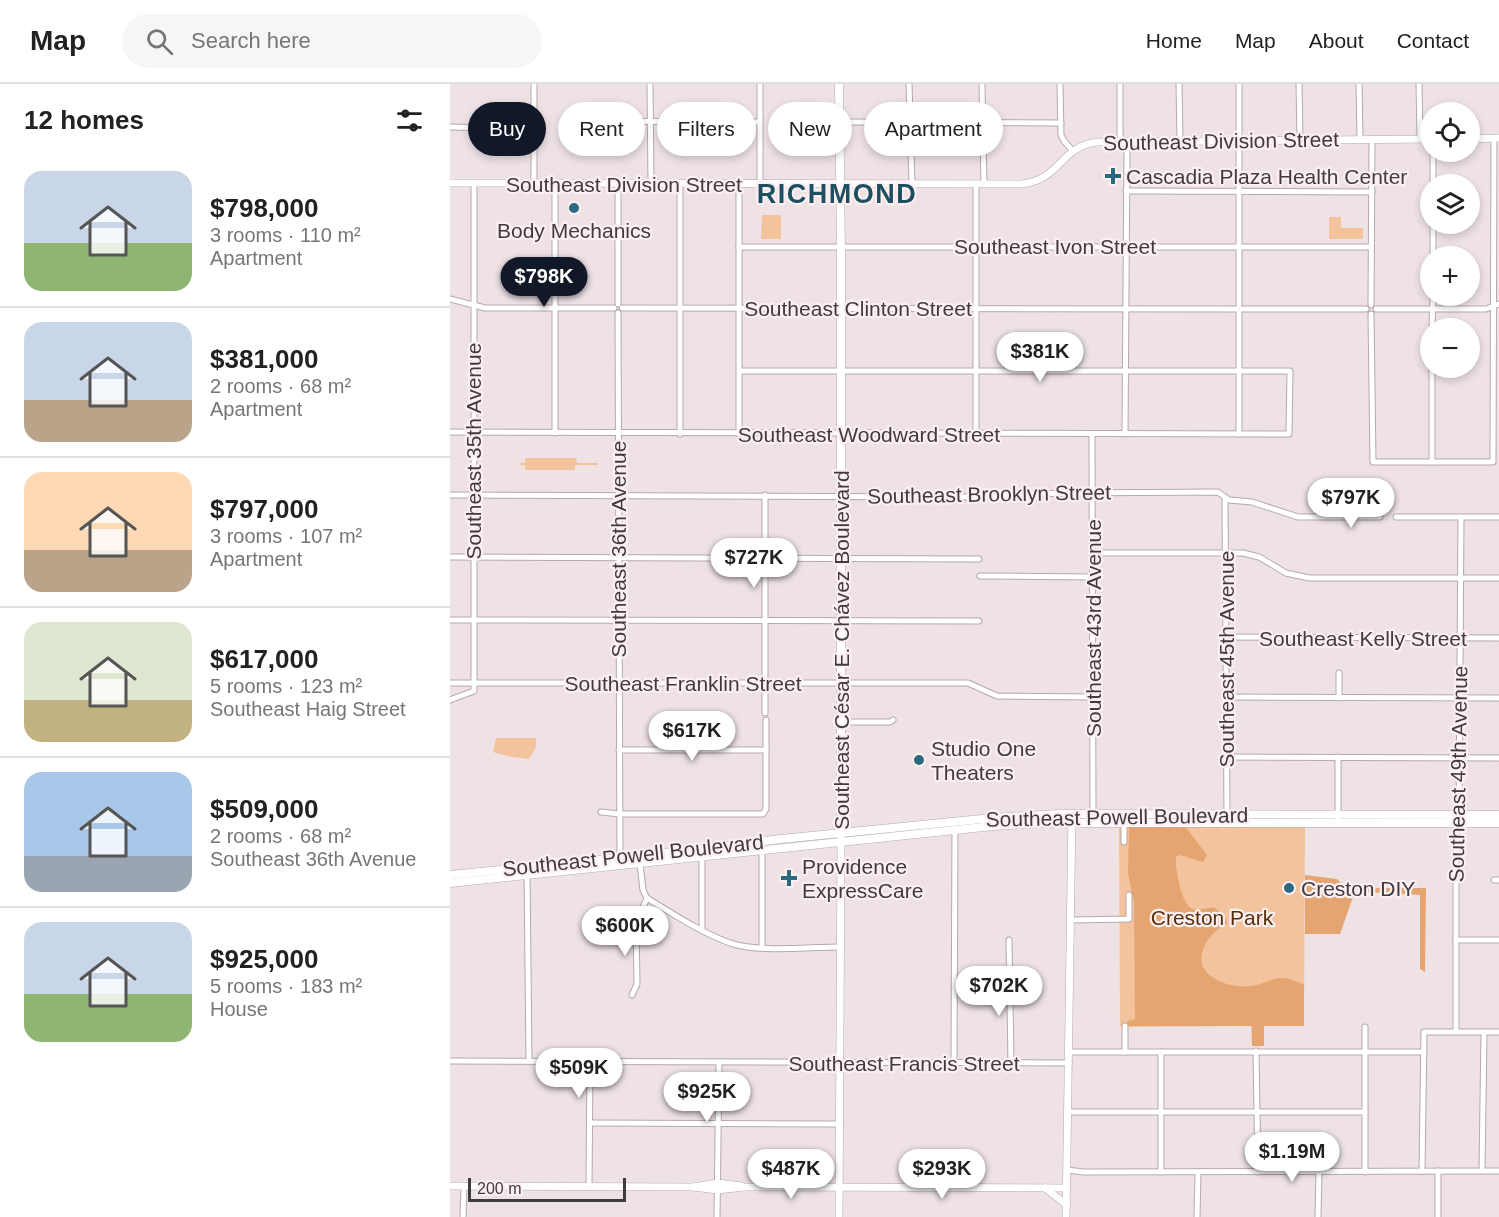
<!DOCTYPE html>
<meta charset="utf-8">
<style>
:root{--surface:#fff;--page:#f6f6f6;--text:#222;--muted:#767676;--line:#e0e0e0;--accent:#111827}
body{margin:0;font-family:Helvetica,sans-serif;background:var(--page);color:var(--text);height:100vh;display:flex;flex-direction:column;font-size:22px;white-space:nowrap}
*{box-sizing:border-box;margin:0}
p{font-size:20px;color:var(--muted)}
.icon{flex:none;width:33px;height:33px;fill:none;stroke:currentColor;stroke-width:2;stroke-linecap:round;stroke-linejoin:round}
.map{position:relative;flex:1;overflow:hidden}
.drawer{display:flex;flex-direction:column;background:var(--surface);width:450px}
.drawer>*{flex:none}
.banner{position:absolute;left:18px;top:18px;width:570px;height:54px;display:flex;gap:12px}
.fabs{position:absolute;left:970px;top:18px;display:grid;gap:12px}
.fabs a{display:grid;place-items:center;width:60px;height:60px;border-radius:50%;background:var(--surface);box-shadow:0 3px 9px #0003;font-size:30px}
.scale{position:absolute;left:18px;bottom:15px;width:158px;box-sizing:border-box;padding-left:6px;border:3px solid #403b3c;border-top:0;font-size:16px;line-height:21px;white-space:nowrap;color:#403b3c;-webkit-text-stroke:4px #fceff2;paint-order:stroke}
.price{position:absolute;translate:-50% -51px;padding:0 14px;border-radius:21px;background:#fff;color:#222;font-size:20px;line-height:39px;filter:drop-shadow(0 2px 3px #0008)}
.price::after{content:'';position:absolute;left:50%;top:36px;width:18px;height:14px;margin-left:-9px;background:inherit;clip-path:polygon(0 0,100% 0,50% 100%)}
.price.selected{background:var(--accent);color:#fff}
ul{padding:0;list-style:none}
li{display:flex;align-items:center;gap:18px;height:150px;padding:0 24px}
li+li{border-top:2px solid var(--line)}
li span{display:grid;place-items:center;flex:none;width:168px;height:120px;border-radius:18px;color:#555}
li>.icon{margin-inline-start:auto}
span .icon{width:72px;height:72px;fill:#fffc;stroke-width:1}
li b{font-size:26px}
h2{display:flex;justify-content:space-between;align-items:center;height:72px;padding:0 24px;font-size:26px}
.pill{padding:0 21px;border-radius:27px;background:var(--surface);box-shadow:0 3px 9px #0003;font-size:21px;line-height:54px}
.pill.selected{background:var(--accent);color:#fff}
header{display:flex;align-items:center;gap:36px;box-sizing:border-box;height:84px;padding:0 30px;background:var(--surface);border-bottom:2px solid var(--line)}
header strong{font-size:28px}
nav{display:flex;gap:33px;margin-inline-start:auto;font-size:21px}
.search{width:420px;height:54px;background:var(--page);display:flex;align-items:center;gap:15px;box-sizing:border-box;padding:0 21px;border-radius:33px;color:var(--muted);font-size:22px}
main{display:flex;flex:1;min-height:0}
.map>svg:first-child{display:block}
.green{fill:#f3c39d}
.forest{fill:#e5a570}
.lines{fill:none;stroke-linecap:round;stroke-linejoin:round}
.street-casing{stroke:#b5a9ab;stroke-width:7}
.secondary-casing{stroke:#b5a9ab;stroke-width:8}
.primary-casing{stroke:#b5a9ab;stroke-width:9}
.street{stroke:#fff;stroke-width:5}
.secondary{stroke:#fff;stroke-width:7}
.primary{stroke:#fff;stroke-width:8}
.poi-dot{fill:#2a697f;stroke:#fceff2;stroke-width:2}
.labels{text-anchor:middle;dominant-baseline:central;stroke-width:4.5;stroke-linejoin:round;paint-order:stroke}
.street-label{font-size:21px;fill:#403b3c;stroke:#fceff2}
.poi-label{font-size:21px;fill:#403b3c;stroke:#fceff2;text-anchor:start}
.park-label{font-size:21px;fill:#593005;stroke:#fceff2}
.district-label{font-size:27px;font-weight:bold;letter-spacing:1.5px;fill:#1d4f60;stroke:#fceff2}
</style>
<header>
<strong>Map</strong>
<div class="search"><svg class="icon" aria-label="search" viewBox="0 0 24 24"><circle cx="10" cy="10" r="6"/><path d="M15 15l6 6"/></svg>Search here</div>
<nav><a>Home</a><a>Map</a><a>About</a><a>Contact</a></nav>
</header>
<main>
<section class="drawer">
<h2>12 homes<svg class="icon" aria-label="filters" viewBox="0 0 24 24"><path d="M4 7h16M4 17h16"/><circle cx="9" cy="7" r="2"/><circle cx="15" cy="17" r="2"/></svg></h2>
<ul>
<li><span style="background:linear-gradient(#c9d6e8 60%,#8fb573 0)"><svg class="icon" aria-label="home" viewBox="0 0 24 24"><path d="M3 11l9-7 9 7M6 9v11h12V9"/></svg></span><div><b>$798,000</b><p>3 rooms · 110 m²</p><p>Apartment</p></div></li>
<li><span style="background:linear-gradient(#c9d6e8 65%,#b9a48a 0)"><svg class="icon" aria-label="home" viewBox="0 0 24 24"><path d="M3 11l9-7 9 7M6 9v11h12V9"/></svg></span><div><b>$381,000</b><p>2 rooms · 68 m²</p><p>Apartment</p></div></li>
<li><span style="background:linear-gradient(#ffd9b3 65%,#b9a48a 0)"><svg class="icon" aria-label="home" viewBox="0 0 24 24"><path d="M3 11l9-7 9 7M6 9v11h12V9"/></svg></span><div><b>$797,000</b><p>3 rooms · 107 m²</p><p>Apartment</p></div></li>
<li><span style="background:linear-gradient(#dfe7d0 65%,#c2b280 0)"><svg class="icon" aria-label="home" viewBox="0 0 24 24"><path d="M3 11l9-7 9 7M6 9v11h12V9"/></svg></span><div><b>$617,000</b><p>5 rooms · 123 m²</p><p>Southeast Haig Street</p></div></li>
<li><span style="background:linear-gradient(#a9c7e8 70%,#9aa5b1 0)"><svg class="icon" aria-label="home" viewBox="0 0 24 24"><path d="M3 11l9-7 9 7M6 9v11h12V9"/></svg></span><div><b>$509,000</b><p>2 rooms · 68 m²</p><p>Southeast 36th Avenue</p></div></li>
<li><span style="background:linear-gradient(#c9d6e8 60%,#8fb573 0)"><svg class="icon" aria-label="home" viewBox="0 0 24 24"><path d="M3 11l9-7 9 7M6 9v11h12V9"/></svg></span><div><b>$925,000</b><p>5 rooms · 183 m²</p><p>House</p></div></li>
</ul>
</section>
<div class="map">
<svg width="1049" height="1133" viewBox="0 0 1049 1133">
<rect width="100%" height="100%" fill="#eee2e5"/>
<g class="green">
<polygon points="312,131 331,131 331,155 311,155"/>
<polygon points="879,133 891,133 891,144 913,144 913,155 879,155"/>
<polygon points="75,374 126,374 127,379 148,379 148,381 125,381 125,386 75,386 75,381 69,381 69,379 75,379"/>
<polygon points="46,654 86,654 86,663 79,675 61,673 43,668"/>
<polygon points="734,741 855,741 854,942 814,942 814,962 802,962 801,942 670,943 669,743"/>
</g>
<g class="forest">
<path d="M734 741 757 771 753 778 730 771 726 773C725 784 731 818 741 824 748 828 758 823 765 824L776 834 777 840C767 845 759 852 754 863 741 891 778 905 801 902 811 901 821 894 832 894 840 894 848 898 854 901V942H814V962H802V942H678L677 937 685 935 684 819 678 789 679 743Z"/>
<polygon points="855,791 887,795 901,809 904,810 890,850 855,850"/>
<polygon points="915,804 976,804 975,888 970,885 970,811 916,808"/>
</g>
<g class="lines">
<g class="street-casing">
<g id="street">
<polyline points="84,0 84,99"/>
<polyline points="200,0 201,100"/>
<polyline points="310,0 310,100"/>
<polyline points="459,0 462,100"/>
<polyline points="532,0 534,100"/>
<polyline points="610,0 611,51 614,57 622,66"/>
<polyline points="670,0 670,52 677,62 675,350"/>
<polyline points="729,0 730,57"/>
<polyline points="789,0 789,222"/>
<polyline points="849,0 850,56"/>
<polyline points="909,0 910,55"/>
<polyline points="969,0 970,55"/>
<polyline points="121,37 310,38"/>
<polyline points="390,38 611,39"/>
<polyline points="0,43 42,44"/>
<polyline points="105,100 105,349"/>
<polyline points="168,100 168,220"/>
<polyline points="289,100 289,350"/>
<polyline points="983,100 983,68"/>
<polyline points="676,107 922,108"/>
<polyline points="289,163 921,163"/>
<polyline points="983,172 983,140"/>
<polyline points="0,215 35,224 164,224"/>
<polyline points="921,221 922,55"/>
<polyline points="172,224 787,225"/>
<polyline points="792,225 916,225"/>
<polyline points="926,225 1036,225 1049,220"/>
<polyline points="168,229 170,774"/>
<polyline points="921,230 923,378 1043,378 1044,54"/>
<polyline points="982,244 983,212"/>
<polyline points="0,348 839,350 840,287 290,287"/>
<polyline points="230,350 230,100"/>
<polyline points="526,350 526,100"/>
<polyline points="642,350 643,732"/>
<polyline points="789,350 789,228"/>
<polyline points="982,378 982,284"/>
<polyline points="0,411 528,413 612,409 768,408 779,416 802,418 848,433 930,433"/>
<polyline points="315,411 315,629"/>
<polyline points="775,413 777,732"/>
<polyline points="946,433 1049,433"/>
<polyline points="643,469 793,469 809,473 836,489 859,494 1049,494"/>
<polyline points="0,473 529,475"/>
<polyline points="530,492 642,493"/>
<polyline points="0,536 529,537"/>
<polyline points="776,553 1049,554"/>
<polyline points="889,589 889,614"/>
<polyline points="0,599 518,599 547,612 643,613"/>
<polyline points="776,613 1049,614"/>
<polyline points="0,616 24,607 24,99"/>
<polyline points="390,638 440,638 443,636"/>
<polyline points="169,666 316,666"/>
<polyline points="777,673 1049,674"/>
<polyline points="888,673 888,734"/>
<polyline points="151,728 170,730 313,730 316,725 316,636"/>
<polyline points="674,758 674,738"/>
<polyline points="312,767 312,863"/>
<polyline points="252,772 252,845"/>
<polyline points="190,780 193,806 197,814"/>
<polyline points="77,788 79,977"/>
<polyline points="1044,796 1049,796"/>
<path d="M197 814C221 829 260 854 287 861 317 868 359 863 390 863"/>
<polyline points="621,836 679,835 679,811"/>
<polyline points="559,856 561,979"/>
<polyline points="1006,856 1049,856"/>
<polyline points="182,911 187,900 186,839 197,814"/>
<polyline points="675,942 675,968"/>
<polyline points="915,943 915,1088"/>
<polyline points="1006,948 1006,745 1009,726 1011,433"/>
<polyline points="806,967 808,1088"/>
<polyline points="619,968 974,968"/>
<polyline points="711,968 711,1088"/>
<polyline points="0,977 619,979"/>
<polyline points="504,979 505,745"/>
<polyline points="618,1028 915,1028"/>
<polyline points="140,1039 390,1040"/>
<polyline points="617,1086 634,1088 1049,1087"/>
<polyline points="972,1087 974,948 1049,948"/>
<polyline points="988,1087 988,1133"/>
<polyline points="1032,1087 1034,948"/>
<polyline points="139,1103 140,977"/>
<polyline points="13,1133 14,1102"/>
<polyline points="267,1133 269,978"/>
<polyline points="747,1133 748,1088"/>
<polyline points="868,1133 869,1088"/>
</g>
</g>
<g class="secondary-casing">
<g id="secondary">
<polyline points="1020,55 1049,54"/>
<path d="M0 99 572 100C612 95 609 63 647 58L981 55"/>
<polyline points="0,1102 243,1103 268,1099 291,1102"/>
<polyline points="243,1103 268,1106 294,1103 617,1104"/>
<polyline points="595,1104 617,1121"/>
<polyline points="389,1133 391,759"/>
<polyline points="616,1133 622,729"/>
</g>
</g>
<g class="primary-casing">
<g id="primary">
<polyline points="389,0 391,169 391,751"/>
<polyline points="0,791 227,768 331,755 542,734 609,730 1049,731"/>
<polyline points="0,799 543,742 595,739 1049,739"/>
</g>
</g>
<use href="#street" class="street"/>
<use href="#secondary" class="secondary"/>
<use href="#primary" class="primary"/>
</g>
<g class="poi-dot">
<path d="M660 83h6v6h6v6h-6v6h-6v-6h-6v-6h6z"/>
<circle cx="124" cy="124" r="6"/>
<circle cx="469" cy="676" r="6"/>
<path d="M336 785h6v6h6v6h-6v6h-6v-6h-6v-6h6z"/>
<circle cx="839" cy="804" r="6"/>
</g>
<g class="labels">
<g class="street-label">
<text transform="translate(771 57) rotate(-1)">Southeast Division Street</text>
<text x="174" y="100">Southeast Division Street</text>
<text x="605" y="162">Southeast Ivon Street</text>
<text x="408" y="224">Southeast Clinton Street</text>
<text x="419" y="350">Southeast Woodward Street</text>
<text transform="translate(23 367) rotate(-90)">Southeast 35th Avenue</text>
<text transform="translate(539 410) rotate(-1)">Southeast Brooklyn Street</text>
<text transform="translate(168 465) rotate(-90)">Southeast 36th Avenue</text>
<text transform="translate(643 544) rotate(-90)">Southeast 43rd Avenue</text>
<text x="913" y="554">Southeast Kelly Street</text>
<text transform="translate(391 566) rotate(-90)">Southeast César E. Chávez Boulevard</text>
<text transform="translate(776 575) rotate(-90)">Southeast 45th Avenue</text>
<text x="233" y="599">Southeast Franklin Street</text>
<text transform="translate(1008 690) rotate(-89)">Southeast 49th Avenue</text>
<text transform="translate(667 733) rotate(-1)">Southeast Powell Boulevard</text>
<text transform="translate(183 771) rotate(-6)">Southeast Powell Boulevard</text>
<text x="454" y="979">Southeast Francis Street</text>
</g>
<g class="poi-label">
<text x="676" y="92">Cascadia Plaza Health Center</text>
<text x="124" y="146" text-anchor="middle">Body Mechanics</text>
<text x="481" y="664">Studio One<tspan x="481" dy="24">Theaters</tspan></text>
<text x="352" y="782">Providence<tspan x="352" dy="24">ExpressCare</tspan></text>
<text x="851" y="804">Creston DIY</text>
</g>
<g class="park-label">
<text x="762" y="833">Creston Park</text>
</g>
<g class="district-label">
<text x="387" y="110">RICHMOND</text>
</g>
</g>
</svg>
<div class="fabs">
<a><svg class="icon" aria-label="locate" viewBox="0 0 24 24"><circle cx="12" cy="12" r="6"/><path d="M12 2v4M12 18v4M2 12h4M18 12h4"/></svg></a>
<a><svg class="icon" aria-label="layers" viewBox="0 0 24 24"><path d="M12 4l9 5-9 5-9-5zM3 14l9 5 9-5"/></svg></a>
<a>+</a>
<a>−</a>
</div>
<div class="scale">200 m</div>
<b class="price selected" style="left:94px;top:224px">$798K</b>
<b class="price" style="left:590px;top:299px">$381K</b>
<b class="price" style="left:901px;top:445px">$797K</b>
<b class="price" style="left:304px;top:505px">$727K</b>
<b class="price" style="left:242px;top:678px">$617K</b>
<b class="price" style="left:175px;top:873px">$600K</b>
<b class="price" style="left:549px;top:933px">$702K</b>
<b class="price" style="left:129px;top:1015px">$509K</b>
<b class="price" style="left:257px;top:1039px">$925K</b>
<b class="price" style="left:842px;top:1099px">$1.19M</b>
<b class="price" style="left:341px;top:1116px">$487K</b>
<b class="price" style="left:492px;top:1116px">$293K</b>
<div class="banner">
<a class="pill selected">Buy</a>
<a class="pill">Rent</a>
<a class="pill">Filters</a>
<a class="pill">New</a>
<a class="pill">Apartment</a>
</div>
</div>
</main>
